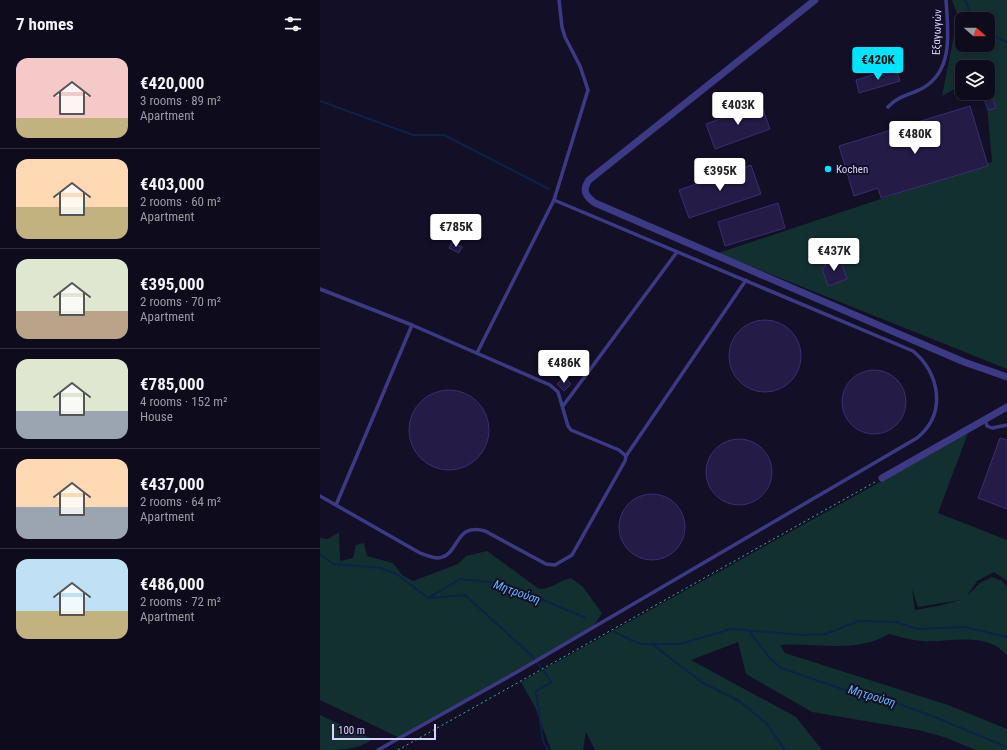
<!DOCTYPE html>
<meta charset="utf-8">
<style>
:root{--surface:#0e0b1c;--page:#1c1929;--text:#f1f3f6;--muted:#9b9ba3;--line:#2e2b3b;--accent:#00e5ff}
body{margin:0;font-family:"Roboto Condensed",sans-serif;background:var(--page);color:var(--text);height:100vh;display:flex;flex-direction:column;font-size:15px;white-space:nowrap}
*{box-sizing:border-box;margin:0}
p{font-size:13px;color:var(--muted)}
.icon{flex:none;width:22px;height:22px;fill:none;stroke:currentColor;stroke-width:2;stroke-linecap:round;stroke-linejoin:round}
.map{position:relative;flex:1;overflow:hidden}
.drawer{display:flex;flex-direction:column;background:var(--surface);width:320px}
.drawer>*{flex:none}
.needle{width:26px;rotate:110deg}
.buttons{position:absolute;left:635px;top:12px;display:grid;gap:8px}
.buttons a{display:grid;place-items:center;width:40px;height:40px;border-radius:8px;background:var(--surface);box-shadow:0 2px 6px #0003,0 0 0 1px var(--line);font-size:20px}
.scale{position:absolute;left:12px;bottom:10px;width:104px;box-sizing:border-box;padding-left:4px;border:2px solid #d9d4ff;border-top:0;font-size:11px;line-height:14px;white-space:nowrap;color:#d9d4ff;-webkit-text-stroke:3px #130f26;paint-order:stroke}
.price{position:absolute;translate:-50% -34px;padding:0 9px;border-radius:4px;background:#fff;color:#222;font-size:13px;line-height:26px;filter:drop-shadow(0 1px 2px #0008)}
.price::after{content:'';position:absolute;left:50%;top:24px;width:12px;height:9px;margin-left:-6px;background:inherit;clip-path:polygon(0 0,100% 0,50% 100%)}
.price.on{background:var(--accent);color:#111}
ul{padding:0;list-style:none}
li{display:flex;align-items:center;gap:12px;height:100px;padding:0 16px}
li+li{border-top:1px solid var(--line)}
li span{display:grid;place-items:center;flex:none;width:112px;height:80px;border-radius:12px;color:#555}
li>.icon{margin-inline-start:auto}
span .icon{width:48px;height:48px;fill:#fffc;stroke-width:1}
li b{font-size:17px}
h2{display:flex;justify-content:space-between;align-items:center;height:48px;padding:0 16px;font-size:17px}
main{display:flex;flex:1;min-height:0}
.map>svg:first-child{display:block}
.green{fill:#12302f;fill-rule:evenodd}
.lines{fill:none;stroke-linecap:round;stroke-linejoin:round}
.stream{stroke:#0c2248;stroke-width:2}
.building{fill:#241b47;stroke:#3b2d73}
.path{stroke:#2fb8b0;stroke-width:1;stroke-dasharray:2 3;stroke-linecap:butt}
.service{stroke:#3d3a85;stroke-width:3.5}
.minor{stroke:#3d3a85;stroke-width:7}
.poi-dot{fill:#00e5ff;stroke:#130f26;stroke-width:1.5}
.labels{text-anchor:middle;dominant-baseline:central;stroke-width:4;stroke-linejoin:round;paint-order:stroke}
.street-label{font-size:11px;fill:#d9d4ff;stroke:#130f26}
.poi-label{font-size:11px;fill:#d9d4ff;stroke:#130f26;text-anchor:start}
.water-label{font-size:12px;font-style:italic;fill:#62b6ff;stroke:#130f26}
</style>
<main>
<section class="drawer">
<h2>7 homes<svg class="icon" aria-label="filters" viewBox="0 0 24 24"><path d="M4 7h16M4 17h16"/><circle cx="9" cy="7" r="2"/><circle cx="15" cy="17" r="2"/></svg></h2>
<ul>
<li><span style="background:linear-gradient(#f6c9c9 75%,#c2b280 0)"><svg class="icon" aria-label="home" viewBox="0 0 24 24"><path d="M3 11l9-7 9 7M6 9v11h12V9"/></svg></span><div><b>€420,000</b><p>3 rooms · 89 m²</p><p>Apartment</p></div></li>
<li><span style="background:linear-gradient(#ffd9b3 60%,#c2b280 0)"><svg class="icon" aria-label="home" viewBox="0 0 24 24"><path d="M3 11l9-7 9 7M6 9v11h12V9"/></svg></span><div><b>€403,000</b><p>2 rooms · 60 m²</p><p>Apartment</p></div></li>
<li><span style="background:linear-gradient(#dfe7d0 65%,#b9a48a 0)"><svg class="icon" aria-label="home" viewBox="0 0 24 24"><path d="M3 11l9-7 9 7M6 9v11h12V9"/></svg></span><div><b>€395,000</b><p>2 rooms · 70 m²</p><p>Apartment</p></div></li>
<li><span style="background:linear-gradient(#dfe7d0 65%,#9aa5b1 0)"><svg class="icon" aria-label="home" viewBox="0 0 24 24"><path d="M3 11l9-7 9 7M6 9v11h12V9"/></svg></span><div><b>€785,000</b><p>4 rooms · 152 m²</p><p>House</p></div></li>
<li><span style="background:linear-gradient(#ffd9b3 60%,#9aa5b1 0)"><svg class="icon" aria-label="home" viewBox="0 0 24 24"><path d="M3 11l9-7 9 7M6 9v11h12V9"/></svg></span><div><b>€437,000</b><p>2 rooms · 64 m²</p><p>Apartment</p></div></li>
<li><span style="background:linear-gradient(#bfe0f5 65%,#c2b280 0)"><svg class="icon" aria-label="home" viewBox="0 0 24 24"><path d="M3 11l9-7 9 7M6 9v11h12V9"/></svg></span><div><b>€486,000</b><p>2 rooms · 72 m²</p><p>Apartment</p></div></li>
</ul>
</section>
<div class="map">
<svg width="687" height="750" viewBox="0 0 687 750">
<rect width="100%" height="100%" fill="#130f26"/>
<g class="green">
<path d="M632 0H687V369L398 253 672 162 666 93H668V67H642V85L622 96 638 16ZM642 19H668V45H642Z"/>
<path d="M648 433 618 513 687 540V581L674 572 657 581 647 596 660 583 672 577 682 581 687 587V656C667 630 631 643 602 641 591 640 580 637 569 634 536 654 495 642 460 645L465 653 628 705 687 729V750H656L624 737 598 730 492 712 426 674 418 642 371 660 476 717 502 750H275L266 732 263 750H231L215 707 201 682ZM592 589 598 607 640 600 618 606 595 610Z"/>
<path d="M19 532 20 561 33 558 36 545 44 543 47 556 73 563 82 575 93 581 138 564 146 556 167 551 219 589C231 589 239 581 251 578L263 587 282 613 271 630 80 738 0 700V538L8 539Z"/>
<path d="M0 715 52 739C41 750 18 750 0 750Z"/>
</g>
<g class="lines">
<g class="stream">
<polyline points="645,0 653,19"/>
<polyline points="668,33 687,42"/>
<polyline points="0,101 93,135 124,135 229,189"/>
<polyline points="0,554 13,564 61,568 78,575 108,598 140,579 171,582 212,595 266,618"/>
<polyline points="110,598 145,595 212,656 232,682 216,691 223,741 228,750"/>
<polyline points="429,631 449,657 461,668 522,689 576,703 617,718 687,747"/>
<polyline points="294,632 320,644 360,644 411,629 482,635 505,634 539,621 576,622 596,629 644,627 687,637"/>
<polyline points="332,644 383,683 419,701 446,723 465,750"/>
</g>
</g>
<g class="building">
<polygon points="576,68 580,81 539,93 536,80"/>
<polygon points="672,96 676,108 668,110 664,99"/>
<polygon points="441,104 450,129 395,149 386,124"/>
<polygon points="650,106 668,166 561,198 558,188 534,196 519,146"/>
<polygon points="431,165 441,194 369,218 359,190"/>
<polygon points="458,203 465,228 405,246 398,222"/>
<polygon points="132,242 142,247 139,253 129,248"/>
<polygon points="517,259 518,262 521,261 527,279 508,286 502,268 506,266 505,263"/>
<circle cx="445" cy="356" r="36"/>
<circle cx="554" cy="402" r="32"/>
<polygon points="245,377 251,384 244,391 237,384"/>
<circle cx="129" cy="430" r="40"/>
<polygon points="680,438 687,440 687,509 658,498"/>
<circle cx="419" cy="472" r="33"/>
<circle cx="332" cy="527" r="33"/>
</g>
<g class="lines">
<polyline class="path" points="78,750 555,482"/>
<g class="service">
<path d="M568 107C578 96 590 95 603 88 634 70 628 31 626 0"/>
<path d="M0 289 92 325 230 385 238 392 248 426 251 430 299 450 306 456 305 461 252 555 235 565 226 564 165 531C133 522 141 555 118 558 112 558 105 555 100 553L0 496"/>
<polyline points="157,353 234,200"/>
<polyline points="243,406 357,252"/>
<polyline points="665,420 667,426 672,428 687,425"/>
<polyline points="306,456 426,280"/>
<polyline points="16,505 92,325"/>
<path d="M58 750 197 672 597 438C627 414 620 373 593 351L234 200 268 90 260 66 245 37 242 27 239 0"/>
</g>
<g class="minor">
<path d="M495 0 269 180C262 190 265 196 275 203L644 362 687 377"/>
<polyline points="562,478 687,407"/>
</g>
</g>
<circle class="poi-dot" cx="508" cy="169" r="4"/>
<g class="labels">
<g class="street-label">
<text transform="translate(617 32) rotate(-88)">Εξαγωγών</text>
</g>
<g class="poi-label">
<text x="516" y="169">Kochen</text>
</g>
<g class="water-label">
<text transform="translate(197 592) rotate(20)">Μητρούση</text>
<text transform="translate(552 696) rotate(17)">Μητρούση</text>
</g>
</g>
</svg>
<div class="buttons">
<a><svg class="needle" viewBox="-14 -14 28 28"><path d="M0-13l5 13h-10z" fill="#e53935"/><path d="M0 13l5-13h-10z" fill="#9b9ba3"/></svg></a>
<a><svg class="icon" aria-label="layers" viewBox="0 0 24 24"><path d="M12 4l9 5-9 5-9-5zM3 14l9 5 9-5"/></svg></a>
</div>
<div class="scale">100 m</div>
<b class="price on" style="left:558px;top:81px">€420K</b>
<b class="price" style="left:418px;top:126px">€403K</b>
<b class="price" style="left:595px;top:155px">€480K</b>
<b class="price" style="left:400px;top:192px">€395K</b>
<b class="price" style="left:136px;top:248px">€785K</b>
<b class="price" style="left:514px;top:272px">€437K</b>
<b class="price" style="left:244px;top:384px">€486K</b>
</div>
</main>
